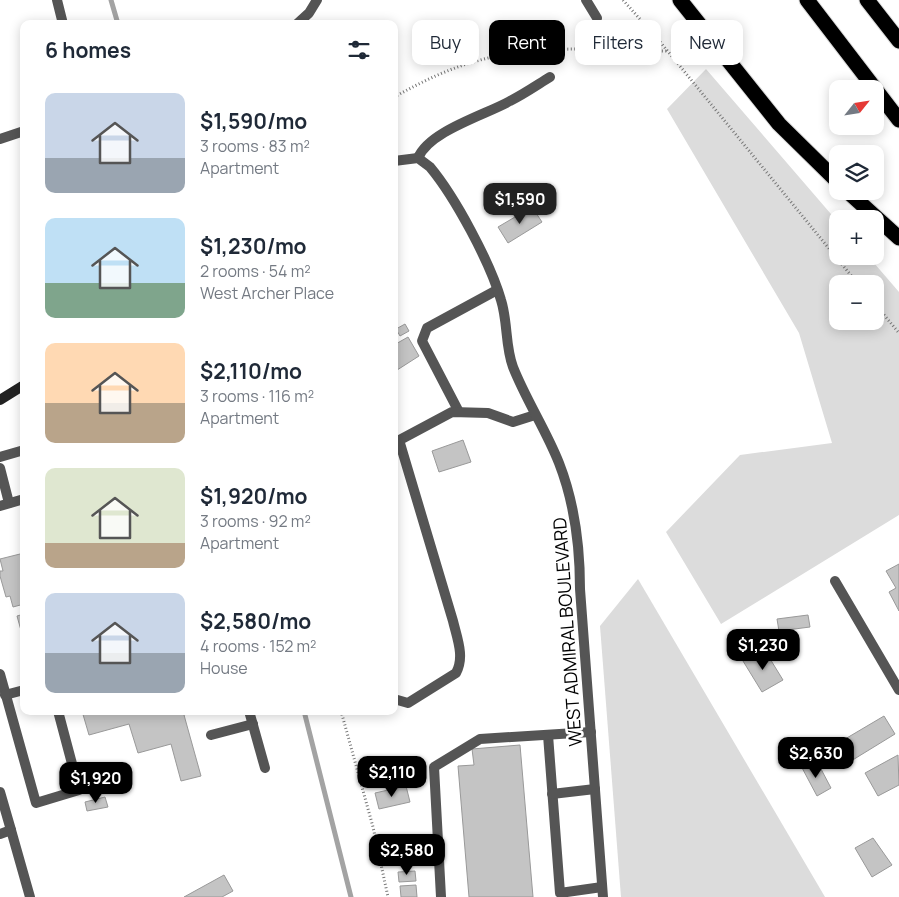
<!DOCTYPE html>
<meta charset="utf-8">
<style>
:root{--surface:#fff;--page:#f2f2f3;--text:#1f2937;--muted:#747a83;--accent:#000}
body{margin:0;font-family:Manrope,sans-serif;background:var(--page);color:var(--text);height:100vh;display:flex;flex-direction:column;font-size:19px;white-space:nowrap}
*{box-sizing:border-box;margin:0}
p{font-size:16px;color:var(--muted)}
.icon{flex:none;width:28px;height:28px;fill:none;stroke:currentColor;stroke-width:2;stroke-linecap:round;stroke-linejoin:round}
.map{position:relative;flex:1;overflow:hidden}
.details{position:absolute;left:20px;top:20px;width:378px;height:695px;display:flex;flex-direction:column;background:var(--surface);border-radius:10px;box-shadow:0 2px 12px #0003}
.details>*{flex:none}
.banner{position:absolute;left:412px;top:20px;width:411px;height:45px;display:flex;gap:10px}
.needle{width:32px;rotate:60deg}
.tools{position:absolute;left:829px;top:80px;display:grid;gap:10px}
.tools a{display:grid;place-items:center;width:55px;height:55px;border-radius:10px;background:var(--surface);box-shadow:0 2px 12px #0003;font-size:25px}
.price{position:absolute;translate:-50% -42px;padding:0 11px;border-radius:10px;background:var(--accent);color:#fff;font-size:16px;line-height:32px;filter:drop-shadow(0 1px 2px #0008)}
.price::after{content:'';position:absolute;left:50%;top:30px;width:15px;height:11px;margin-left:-8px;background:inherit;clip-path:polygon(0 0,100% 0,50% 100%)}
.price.on{background:#222;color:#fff}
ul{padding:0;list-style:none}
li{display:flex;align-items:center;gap:15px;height:125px;padding:0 25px}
li span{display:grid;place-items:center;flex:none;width:140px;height:100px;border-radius:10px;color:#555}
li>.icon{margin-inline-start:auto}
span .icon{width:60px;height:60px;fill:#fffc;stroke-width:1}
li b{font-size:21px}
h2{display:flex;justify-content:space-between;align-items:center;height:60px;padding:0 25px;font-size:21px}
.tag{padding:0 18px;border-radius:10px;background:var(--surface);box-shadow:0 2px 12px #0003;font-size:18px;line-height:45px}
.tag.on{background:var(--accent);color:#fff}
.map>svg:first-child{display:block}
.green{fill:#dcdcdc;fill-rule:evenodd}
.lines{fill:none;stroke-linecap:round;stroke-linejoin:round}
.stream{stroke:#a3a3a3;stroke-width:5}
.building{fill:#c4c4c4;stroke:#999}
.highway-casing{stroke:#dbdbdb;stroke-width:17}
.path{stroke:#777;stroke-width:3;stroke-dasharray:1 2.5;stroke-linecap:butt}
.lane{stroke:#555;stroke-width:10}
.street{stroke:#555;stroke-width:10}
.secondary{stroke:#222;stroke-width:10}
.highway{stroke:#000;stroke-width:15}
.labels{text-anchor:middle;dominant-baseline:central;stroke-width:5;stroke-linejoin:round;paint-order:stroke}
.street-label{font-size:18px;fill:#000;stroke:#fff}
</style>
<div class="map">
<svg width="899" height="897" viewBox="0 0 899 897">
<rect width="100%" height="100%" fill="#fff"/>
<g class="green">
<path d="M706 69 837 221 838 256H868L899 292V515L721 624 666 532 740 455 832 443 799 333 667 109ZM838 284H875V321H838Z"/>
<polygon points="638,579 825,897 621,897 600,626"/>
</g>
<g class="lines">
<g class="stream">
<polyline points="111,0 118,24"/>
<polyline points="304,711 351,897"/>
</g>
</g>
<g class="building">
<polygon points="532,207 542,222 508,243 498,227"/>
<polygon points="405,324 409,331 400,336 396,329"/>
<polygon points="408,337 419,356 394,372 394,345"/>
<polygon points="463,440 471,462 439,472 432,451"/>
<polygon points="24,553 24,604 13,607 10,596 6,597 0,576 0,571 3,571 0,559"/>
<polygon points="899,564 899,611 889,592 896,588 886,571"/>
<polygon points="24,614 24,634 22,634 17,616"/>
<polygon points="808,615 810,627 779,631 777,619"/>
<polygon points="764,649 783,680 762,692 743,661"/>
<polygon points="82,711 197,711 184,715 201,776 181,781 171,744 138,753 129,724 89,735"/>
<polygon points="884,716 895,734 851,761 840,742"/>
<polygon points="520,745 533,897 469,897 458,766 474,765 472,749"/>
<polygon points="898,755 899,785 878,796 865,773"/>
<polygon points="807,760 814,773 821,769 831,788 817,796 800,764"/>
<polygon points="406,786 410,802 379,809 375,793"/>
<polygon points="105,797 108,807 87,811 85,802"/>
<polygon points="873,838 892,865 872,877 855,848"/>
<polygon points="415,871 416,881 399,882 398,872"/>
<polygon points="224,875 233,891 222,897 184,897"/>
<polygon points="416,885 417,897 401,897 400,886"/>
</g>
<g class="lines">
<g class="highway-casing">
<g id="highway">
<polyline points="680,0 779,124 838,182"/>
<polyline points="807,0 899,120"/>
<polyline points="867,0 899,41"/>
<polyline points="847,191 899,238"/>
</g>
</g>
<g class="path">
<polyline points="623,0 661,43 858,284"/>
<path d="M394 97C418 84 443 71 470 63 533 43 602 50 667 51"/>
<polyline points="875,304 899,333"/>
<polyline points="341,711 373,827 388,897"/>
</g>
<g class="lane">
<polyline points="57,0 63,24"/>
<polyline points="586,0 597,18"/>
<polyline points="0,139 24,131"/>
<path d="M418 158C429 131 485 115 510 101 524 94 537 85 550 77"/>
<polyline points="459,412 422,341 427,328 497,290"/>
<polyline points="394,443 452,412 488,413 513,422 535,415"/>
<polyline points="0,457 24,450"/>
<polyline points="0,468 9,503"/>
<polyline points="0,506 24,499"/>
<polyline points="0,674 36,803 79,790 58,711"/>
<polyline points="5,695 24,690"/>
<path d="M394 699 408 703 456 673C465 657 457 638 453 621L399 440"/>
<polyline points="249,711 265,768"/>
<polyline points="211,735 253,724"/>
<polyline points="548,735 560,893 602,887"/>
<polyline points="0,792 11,830"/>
<polyline points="552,794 595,789"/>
<polyline points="0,834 11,830 30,897"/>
<polyline points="441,897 434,767 480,739 591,732"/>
</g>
<g class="street">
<polyline points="297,24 309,13 317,0"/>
<path d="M394 161 418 158 430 167C455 197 490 262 501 300 508 322 505 346 513 367 526 400 546 430 559 463 575 504 580 545 580 589L603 897"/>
<polyline points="835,581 899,690"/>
</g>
<polyline class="secondary" points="0,400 24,385"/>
<use href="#highway" class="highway"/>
</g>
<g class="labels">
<g class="street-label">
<text transform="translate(567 632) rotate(-94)">WEST ADMIRAL BOULEVARD</text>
</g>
</g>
</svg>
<div class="tools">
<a><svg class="needle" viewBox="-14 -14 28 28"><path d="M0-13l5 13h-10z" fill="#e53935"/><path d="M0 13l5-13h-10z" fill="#747a83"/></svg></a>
<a><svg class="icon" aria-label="layers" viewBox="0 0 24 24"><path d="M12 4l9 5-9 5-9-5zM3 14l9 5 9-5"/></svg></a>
<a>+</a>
<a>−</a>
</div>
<b class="price on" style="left:520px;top:225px">$1,590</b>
<b class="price" style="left:763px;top:671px">$1,230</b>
<b class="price" style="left:816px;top:779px">$2,630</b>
<b class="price" style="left:392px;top:798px">$2,110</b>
<b class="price" style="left:96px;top:804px">$1,920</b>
<b class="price" style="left:407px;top:876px">$2,580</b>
<div class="banner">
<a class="tag">Buy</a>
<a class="tag on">Rent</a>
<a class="tag">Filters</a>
<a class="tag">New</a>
</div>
<section class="details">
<h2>6 homes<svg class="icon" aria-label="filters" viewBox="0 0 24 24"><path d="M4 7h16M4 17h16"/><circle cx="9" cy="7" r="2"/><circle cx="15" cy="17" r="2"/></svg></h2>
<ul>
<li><span style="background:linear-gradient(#c9d6e8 65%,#9aa5b1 0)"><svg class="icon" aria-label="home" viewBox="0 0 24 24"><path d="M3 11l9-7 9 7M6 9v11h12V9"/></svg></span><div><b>$1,590/mo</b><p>3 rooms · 83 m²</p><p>Apartment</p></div></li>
<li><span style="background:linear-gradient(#bfe0f5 65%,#7fa58c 0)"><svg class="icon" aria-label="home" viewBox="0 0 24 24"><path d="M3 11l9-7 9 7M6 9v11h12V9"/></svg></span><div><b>$1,230/mo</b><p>2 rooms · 54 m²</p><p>West Archer Place</p></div></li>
<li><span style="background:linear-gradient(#ffd9b3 60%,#b9a48a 0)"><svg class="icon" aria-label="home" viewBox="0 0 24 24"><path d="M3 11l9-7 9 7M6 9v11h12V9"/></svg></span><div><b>$2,110/mo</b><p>3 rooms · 116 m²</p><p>Apartment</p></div></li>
<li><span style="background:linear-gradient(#dfe7d0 75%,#b9a48a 0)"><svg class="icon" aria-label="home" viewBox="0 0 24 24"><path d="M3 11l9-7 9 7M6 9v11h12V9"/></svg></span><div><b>$1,920/mo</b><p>3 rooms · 92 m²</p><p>Apartment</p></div></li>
<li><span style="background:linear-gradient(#c9d6e8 60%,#9aa5b1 0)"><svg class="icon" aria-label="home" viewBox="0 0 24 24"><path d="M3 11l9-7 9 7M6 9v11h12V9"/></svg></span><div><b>$2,580/mo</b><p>4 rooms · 152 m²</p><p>House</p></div></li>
</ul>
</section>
</div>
